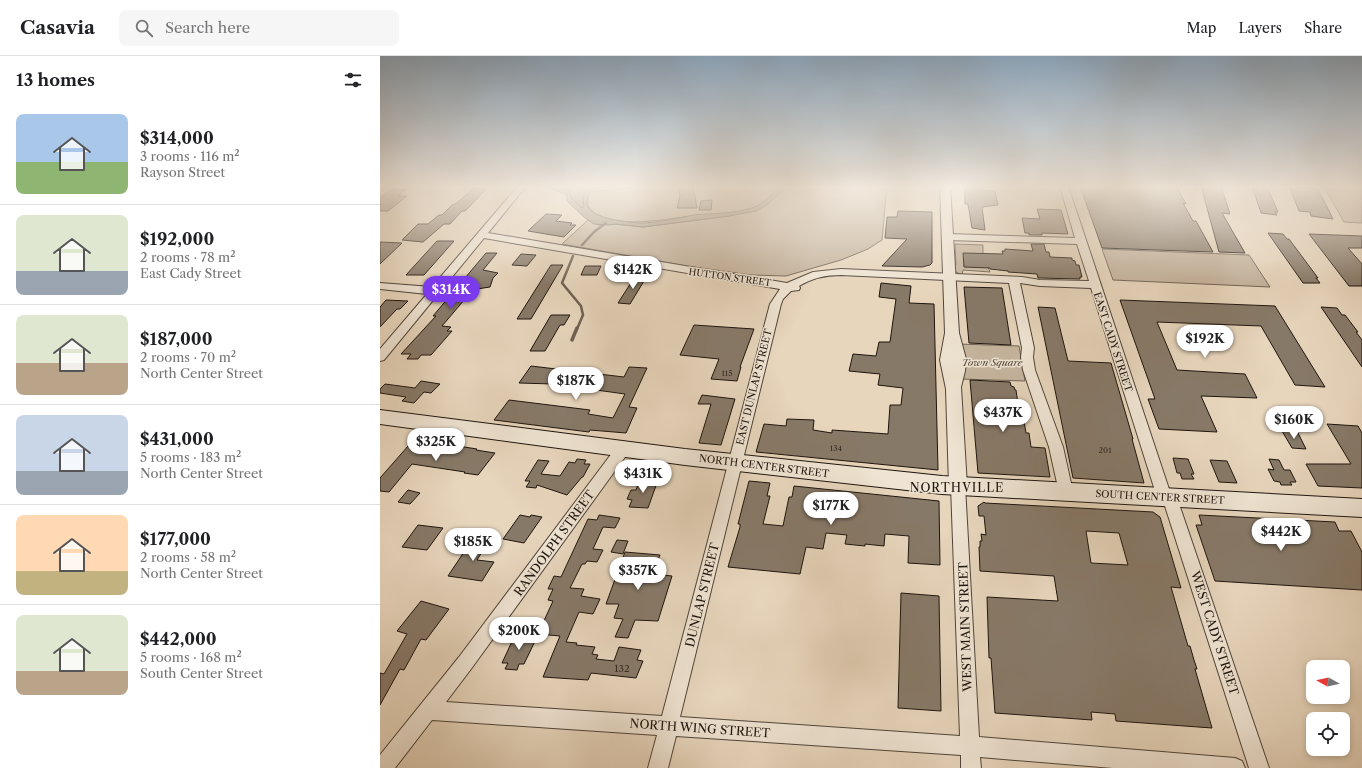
<!DOCTYPE html>
<meta charset="utf-8">
<style>
:root{--surface:#fff;--page:#f6f6f6;--text:#202124;--muted:#757577;--line:#e0e0e0;--accent:#7c3aed}
body{margin:0;font-family:"Libre Caslon Text",serif;background:var(--page);color:var(--text);height:100vh;display:flex;flex-direction:column;font-size:15px;white-space:nowrap}
*{box-sizing:border-box;margin:0}
p{font-size:13px;color:var(--muted)}
.icon{flex:none;width:22px;height:22px;fill:none;stroke:currentColor;stroke-width:2;stroke-linecap:round;stroke-linejoin:round}
.map{position:relative;flex:1;overflow:hidden}
.side{display:flex;flex-direction:column;background:var(--surface);width:380px}
.side>*{flex:none}
.needle{width:26px;rotate:278deg}
.controls{position:absolute;left:926px;top:604px;display:grid;gap:8px}
.controls a{display:grid;place-items:center;width:44px;height:44px;border-radius:8px;background:var(--surface);box-shadow:0 2px 6px #0003;font-size:20px}
.price{position:absolute;translate:-50% -34px;padding:0 9px;border-radius:14px;background:#fff;color:#222;font-size:13px;line-height:26px;filter:drop-shadow(0 1px 2px #0008)}
.price::after{content:'';position:absolute;left:50%;top:24px;width:12px;height:9px;margin-left:-6px;background:inherit;clip-path:polygon(0 0,100% 0,50% 100%)}
.price.on{background:var(--accent);color:#fff}
ul{padding:0;list-style:none}
li{display:flex;align-items:center;gap:12px;height:100px;padding:0 16px}
li+li{border-top:1px solid var(--line)}
li span{display:grid;place-items:center;flex:none;width:112px;height:80px;border-radius:8px;color:#555}
li>.icon{margin-inline-start:auto}
span .icon{width:48px;height:48px;fill:#fffc;stroke-width:1}
li b{font-size:17px}
h2{display:flex;justify-content:space-between;align-items:center;height:48px;padding:0 16px;font-size:17px}
header{display:flex;align-items:center;gap:24px;box-sizing:border-box;height:56px;padding:0 20px;background:var(--surface);border-bottom:1px solid var(--line)}
header strong{font-size:19px}
nav{display:flex;gap:22px;margin-inline-start:auto;font-size:14px}
.search{width:280px;height:36px;background:var(--page);display:flex;align-items:center;gap:10px;box-sizing:border-box;padding:0 14px;border-radius:8px;color:var(--muted);font-size:15px}
main{display:flex;flex:1;min-height:0}
.map>svg:first-child{display:block}
.green{fill:#c5b49e;stroke:#726456}
.water{fill:#a39481;stroke:#6e6153}
.lines{fill:none;stroke-linecap:round;stroke-linejoin:round}
.shore{stroke:#605448;stroke-width:1}
.stream-far1{stroke:#6e6153;stroke-width:2.5}
.stream{stroke:#6e6153;stroke-width:3.5}
.building{fill:#877968;stroke:#1e150e;fill-rule:evenodd}
.minor-casing{stroke:#50453a;stroke-width:2}
.tertiary-casing{stroke:#50453a;stroke-width:2}
.secondary-casing{stroke:#1e150e;stroke-width:2}
.minor{fill:#efe4d3;fill-rule:evenodd}
.tertiary{fill:#efe4d3;fill-rule:evenodd}
.secondary{fill:#efe4d3;fill-rule:evenodd}
.labels{text-anchor:middle;dominant-baseline:central;stroke-width:3;stroke-linejoin:round;paint-order:stroke}
.number-label{font-size:8px;fill:#382e24}
.far-street-label{font-size:9px;fill:#1e150e;stroke:#efe4d3}
.street-label{font-size:10px;fill:#1e150e;stroke:#efe4d3}
.park-label{font-size:10px;font-style:italic;fill:#584d40;stroke:#efe4d3}
.near-number-label{font-size:10px;fill:#382e24}
.quarter-label{font-size:12px;letter-spacing:1px;fill:#1e150e;stroke:#efe4d3}
.near-street-label{font-size:12px;fill:#1e150e;stroke:#efe4d3}
</style>
<header>
<strong>Casavia</strong>
<div class="search"><svg class="icon" aria-label="search" viewBox="0 0 24 24"><circle cx="10" cy="10" r="6"/><path d="M15 15l6 6"/></svg>Search here</div>
<nav><a>Map</a><a>Layers</a><a>Share</a></nav>
</header>
<main>
<section class="side">
<h2>13 homes<svg class="icon" aria-label="filters" viewBox="0 0 24 24"><path d="M4 7h16M4 17h16"/><circle cx="9" cy="7" r="2"/><circle cx="15" cy="17" r="2"/></svg></h2>
<ul>
<li><span style="background:linear-gradient(#a9c7e8 60%,#8fb573 0)"><svg class="icon" aria-label="home" viewBox="0 0 24 24"><path d="M3 11l9-7 9 7M6 9v11h12V9"/></svg></span><div><b>$314,000</b><p>3 rooms · 116 m²</p><p>Rayson Street</p></div></li>
<li><span style="background:linear-gradient(#dfe7d0 70%,#9aa5b1 0)"><svg class="icon" aria-label="home" viewBox="0 0 24 24"><path d="M3 11l9-7 9 7M6 9v11h12V9"/></svg></span><div><b>$192,000</b><p>2 rooms · 78 m²</p><p>East Cady Street</p></div></li>
<li><span style="background:linear-gradient(#dfe7d0 60%,#b9a48a 0)"><svg class="icon" aria-label="home" viewBox="0 0 24 24"><path d="M3 11l9-7 9 7M6 9v11h12V9"/></svg></span><div><b>$187,000</b><p>2 rooms · 70 m²</p><p>North Center Street</p></div></li>
<li><span style="background:linear-gradient(#c9d6e8 70%,#9aa5b1 0)"><svg class="icon" aria-label="home" viewBox="0 0 24 24"><path d="M3 11l9-7 9 7M6 9v11h12V9"/></svg></span><div><b>$431,000</b><p>5 rooms · 183 m²</p><p>North Center Street</p></div></li>
<li><span style="background:linear-gradient(#ffd9b3 70%,#c2b280 0)"><svg class="icon" aria-label="home" viewBox="0 0 24 24"><path d="M3 11l9-7 9 7M6 9v11h12V9"/></svg></span><div><b>$177,000</b><p>2 rooms · 58 m²</p><p>North Center Street</p></div></li>
<li><span style="background:linear-gradient(#dfe7d0 70%,#b9a48a 0)"><svg class="icon" aria-label="home" viewBox="0 0 24 24"><path d="M3 11l9-7 9 7M6 9v11h12V9"/></svg></span><div><b>$442,000</b><p>5 rooms · 168 m²</p><p>South Center Street</p></div></li>
</ul>
</section>
<div class="map">
<svg width="982" height="712" viewBox="0 0 982 712">
<rect width="100%" height="100%" fill="#e7d5bc"/>
<filter id="stains"><feTurbulence type="fractalNoise" baseFrequency=".005" numOctaves="4"/><feColorMatrix values="0 0 0 0 .2 0 0 0 0 .09 0 0 0 0 .02 0 0 0 .5 -.17"/></filter>
<radialGradient id="worn" r=".72"><stop offset=".6" stop-color="#630" stop-opacity="0"/><stop offset="1" stop-color="#630" stop-opacity=".3"/></radialGradient>
<g class="green">
<path d="M268 130H400C393 136 386 146 377 150 360 158 339 157 320 159 293 161 226 178 208 150V136Z"/>
<polygon points="407,130 507,130 502,184 488,193 461,204 406,220 371,219 307,210 182,188 208,164 219,169 235,168 263,171 349,160 388,148"/>
<polygon points="930,130 982,130 982,167 964,166 945,132"/>
<polygon points="575,188 603,189 603,198 610,216 583,214 582,219 576,216 573,211 576,209"/>
<polygon points="722,193 869,199 890,231 733,224"/>
<polygon points="578,288 639,290 645,325 581,323"/>
</g>
<path class="water" d="M168 130H268L209 136V139C195 163 252 167 265 167 282 166 298 162 314 159 333 157 353 158 372 152 383 149 392 138 400 130H407L388 148 376 155 349 160 263 171 235 168 228 169 214 168 204 161 187 145V139L172 133Z"/>
<g class="lines">
<polyline class="shore" points="174,130 189,135 192,143 202,152 204,150 203,142 207,133 234,130"/>
<g class="stream-far1">
<polyline points="202,189 214,176 226,167"/>
<polyline points="193,200 182,227 201,250 203,259 197,273"/>
</g>
<polyline class="stream" points="192,284 197,272"/>
</g>
<g class="building">
<polygon points="298,130 313,130 317,152 297,152 300,140"/>
<polygon points="700,130 796,130 806,148 803,147 813,165 816,165 833,196 722,192"/>
<polygon points="821,130 841,130 850,158 842,157 865,197 839,196"/>
<polygon points="872,130 884,130 885,132 888,133 898,156 895,156 897,159 881,157"/>
<polygon points="909,130 938,133 953,163 931,160 930,156 919,155"/>
<polygon points="591,131 601,132 602,134 615,135 618,149 602,151 605,174 592,172 588,148 585,148 585,132"/>
<polygon points="94,132 106,133 89,151 85,155 82,155 70,168 64,168 43,186 22,184 38,168 48,168 59,159 62,159 72,149 77,147"/>
<polygon points="12,133 25,134 18,140 27,140 8,155 0,155 0,141"/>
<polygon points="332,144 331,154 319,154 321,145"/>
<polygon points="657,153 681,154 688,178 662,177 662,179 649,179 649,177 645,177 642,162 660,163"/>
<polygon points="518,155 552,156 552,207 550,209 542,211 502,210 527,183 505,182 507,161 517,161"/>
<polygon points="166,158 182,159 176,165 192,167 190,169 196,169 184,181 148,175"/>
<polygon points="888,177 903,178 907,183 909,183 938,222 936,222 940,227 923,227"/>
<polygon points="929,178 982,180 982,192 968,192 982,208 982,230 969,230"/>
<polygon points="57,185 74,185 44,219 26,219"/>
<polygon points="0,186 22,187 0,208"/>
<polygon points="651,188 664,188 666,196 669,196 670,201 692,202 692,204 695,205 696,209 699,209 702,221 700,221 700,223 660,222 658,222 657,218 628,216 628,215 610,213 610,212 584,211 583,197 623,198 622,195 625,195 625,193 653,195"/>
<polygon points="106,197 117,197 103,214 118,217 113,222 110,231 97,233 89,243 85,243 62,270 71,271 67,275 72,275 51,299 41,299 38,303 27,303 31,298 21,298 56,260 53,260"/>
<polygon points="141,198 156,199 147,210 132,209"/>
<polygon points="171,209 183,209 151,263 137,263"/>
<polygon points="205,210 221,210 217,219 201,219"/>
<polygon points="256,219 267,220 250,248 238,247"/>
<polygon points="501,227 531,230 529,247 554,248 558,414 376,396 384,368 406,370 407,363 434,364 433,374 452,377 452,374 508,378 510,349 521,349 523,332 498,329 500,318 469,315 473,298 496,300 499,286 510,286 516,243 499,241"/>
<polygon points="584,231 622,232 631,289 589,287"/>
<polygon points="6,244 28,245 20,253 17,253 0,271 0,251"/>
<polygon points="740,244 895,250 945,331 915,329 881,270 777,266 797,314 865,318 877,342 821,340 837,376 779,373 768,343 775,343"/>
<polygon points="658,251 675,252 688,305 731,307 753,383 752,383 764,427 693,422"/>
<polygon points="941,251 957,252 962,259 965,259 978,276 976,276 982,284 982,311"/>
<polygon points="171,259 190,259 184,269 180,269 165,295 150,295"/>
<polygon points="314,269 374,273 360,311 361,311 357,325 331,323 339,303 300,299"/>
<polygon points="151,310 244,321 249,311 267,312 249,351 257,352 246,377 210,374 209,376 114,364 129,344 210,354 208,358 233,362 245,338 173,328 139,327"/>
<polygon points="590,324 630,326 631,330 634,331 635,334 636,334 639,355 641,355 643,365 644,365 646,377 649,377 651,391 665,392 670,421 598,417"/>
<polygon points="41,325 60,328 51,337 44,336 34,347 22,345 26,341 0,337 0,333 5,328 35,332"/>
<polygon points="322,339 355,343 341,389 319,387 331,348 318,348"/>
<polygon points="947,368 978,370 982,377 982,432 938,430 926,408 971,408"/>
<polygon points="902,375 917,375 926,393 912,392"/>
<polygon points="66,386 79,388 78,390 97,393 96,394 115,397 98,419 84,417 85,416 32,408 9,436 0,435 0,422 29,389 58,393"/>
<polygon points="793,402 808,403 814,418 811,418 814,423 802,423 800,417 797,417"/>
<polygon points="197,403 206,404 204,408 210,408 203,421 202,421 187,439 157,429 156,432 146,431 150,425 145,425 158,404 169,405 161,418 180,420 189,406 195,407"/>
<polygon points="889,403 899,404 904,414 910,414 916,426 910,426 912,429 901,429 900,426 894,425 888,413 894,414"/>
<polygon points="830,404 847,405 857,427 839,426"/>
<polygon points="260,423 278,424 268,452 249,451 252,444 247,443 251,434 256,434"/>
<polygon points="369,425 390,427 387,440 390,440 383,468 403,470 409,441 412,441 414,430 559,445 560,509 528,507 529,480 505,478 504,490 485,488 485,490 465,488 467,479 446,477 443,493 426,491 420,518 348,511 360,471 360,468 358,468"/>
<polygon points="28,434 40,437 30,448 18,446"/>
<path d="M604 446 605 447 773 456 780 461 801 532 791 531 808 590H810L814 604 817 613H815L832 672 736 665 735 658 711 656 712 664 615 657 611 602H609L607 541 678 545 674 520 600 515 599 491H600V485H602L601 478 606 479 604 460H599L598 450ZM706 475 739 477 748 509 711 507Z"/>
<polygon points="140,459 150,461 151,459 162,461 144,487 123,483"/>
<polygon points="219,459 240,462 235,472 223,471 213,493 223,494 217,506 207,505 205,508 202,508 190,532 204,533 201,540 220,543 213,558 199,556 186,586 197,587 196,589 215,591 212,598 218,599 216,603 234,605 239,591 261,594 257,604 263,605 256,622 211,617 208,624 163,621 180,580 158,578 173,545 168,544 173,533 168,533 174,520 181,521 208,463 217,464"/>
<polygon points="819,459 955,466 959,475 971,475 982,496 982,534 835,525 816,469 822,469"/>
<polygon points="38,469 63,472 47,494 22,491"/>
<polygon points="94,481 110,483 97,504 114,506 102,525 68,520"/>
<polygon points="237,484 248,485 243,498 231,496"/>
<polygon points="245,496 280,499 273,518 292,520 278,565 255,564 248,582 235,581 243,563 234,562 239,548 226,548"/>
<polygon points="521,537 559,540 561,655 518,652"/>
<polygon points="41,545 69,553 46,584 41,583 24,614 20,613 0,649 0,617 4,618 27,578 17,575"/>
<polygon points="135,579 157,581 144,608 139,608 137,614 125,613 128,607 122,607"/>
</g>
<g class="lines">
<g class="minor-casing">
<g id="minor">
<polygon points="0,130 7,130 0,135"/>
<path d="M138 130H146L108 177 407 227 433 216 461 213 642 221 660 224 709 225 697 188 568 184 563 181 568 178 695 182 680 130H688L790 436 795 437 797 442 889 712H869L784 447 779 446 777 441 711 232 660 230 640 227 654 292 653 301 655 314 683 391 693 436 691 440 686 442 681 440 679 436 669 391 643 314 641 301 642 292 629 227 461 219C446 219 432 222 419 230L420 232 419 234 411 235 403 243 401 248 300 661 580 680 571 430 573 426 578 424 583 426 585 430 599 681 855 702 862 705 865 712H733L600 701 601 712H581V699L296 680 288 712H268L277 679 52 664 15 712H0V699L79 601 238 389 243 387 248 389 250 393 248 397 91 613 66 646 282 660 390 248 400 233 104 182 4 304 0 305V293L47 238 0 233V227L52 231Z"/>
</g>
</g>
<g class="tertiary-casing">
<polygon id="tertiary" points="560,130 570,130 579,277 586,303 585,315 581,331 587,430 584,435 578,438 572,435 569,430 566,333 560,304 565,277"/>
</g>
<g class="secondary-casing">
<polygon id="secondary" points="0,354 305,393 562,420 982,443 982,461 562,438 305,409 0,368"/>
</g>
<use href="#minor" class="minor"/>
<use href="#tertiary" class="tertiary"/>
<use href="#secondary" class="secondary"/>
</g>
<linearGradient id="sky" x2="0" y2="1"><stop stop-color="#8ca7bf"/><stop offset="0.57" stop-color="#f4ece1"/><stop offset="1" stop-color="#f4ece1" stop-opacity="0"/></linearGradient>
<rect width="982" height="229" fill="url(#sky)"/>
<g class="labels">
<g class="number-label">
<text x="347" y="317">115</text>
<text x="456" y="392">134</text>
<text x="725" y="394">201</text>
</g>
<g class="far-street-label">
<text transform="translate(350 221) rotate(8)">HUTTON STREET</text>
</g>
<g class="street-label">
<text transform="translate(733 286) rotate(72)">EAST CADY STREET</text>
<text transform="translate(374 331) rotate(-76)">EAST DUNLAP STREET</text>
<text transform="translate(384 410) rotate(7)">NORTH CENTER STREET</text>
<text transform="translate(780 441) rotate(3)">SOUTH CENTER STREET</text>
</g>
<g class="park-label">
<text x="612" y="306">Town Square</text>
</g>
<g class="near-number-label">
<text x="242" y="612">132</text>
</g>
<g class="quarter-label">
<text x="577" y="431">NORTHVILLE</text>
</g>
<g class="near-street-label">
<text transform="translate(174 487) rotate(-54)">RANDOLPH STREET</text>
<text transform="translate(322 539) rotate(-76)">DUNLAP STREET</text>
<text transform="translate(585 571) rotate(-92)">WEST MAIN STREET</text>
<text transform="translate(835 577) rotate(72)">WEST CADY STREET</text>
<text transform="translate(320 672) rotate(4)">NORTH WING STREET</text>
</g>
</g>
<rect width="100%" height="100%" filter="url(#stains)"/>
<rect width="100%" height="100%" fill="url(#worn)"/>
</svg>
<div class="controls">
<a><svg class="needle" viewBox="-14 -14 28 28"><path d="M0-13l5 13h-10z" fill="#e53935"/><path d="M0 13l5-13h-10z" fill="#757577"/></svg></a>
<a><svg class="icon" aria-label="locate" viewBox="0 0 24 24"><circle cx="12" cy="12" r="6"/><path d="M12 2v4M12 18v4M2 12h4M18 12h4"/></svg></a>
</div>
<b class="price" style="left:253px;top:234px">$142K</b>
<b class="price on" style="left:71px;top:254px">$314K</b>
<b class="price" style="left:825px;top:303px">$192K</b>
<b class="price" style="left:196px;top:345px">$187K</b>
<b class="price" style="left:623px;top:377px">$437K</b>
<b class="price" style="left:914px;top:384px">$160K</b>
<b class="price" style="left:56px;top:406px">$325K</b>
<b class="price" style="left:263px;top:438px">$431K</b>
<b class="price" style="left:451px;top:470px">$177K</b>
<b class="price" style="left:901px;top:496px">$442K</b>
<b class="price" style="left:93px;top:506px">$185K</b>
<b class="price" style="left:258px;top:535px">$357K</b>
<b class="price" style="left:139px;top:595px">$200K</b>
</div>
</main>
